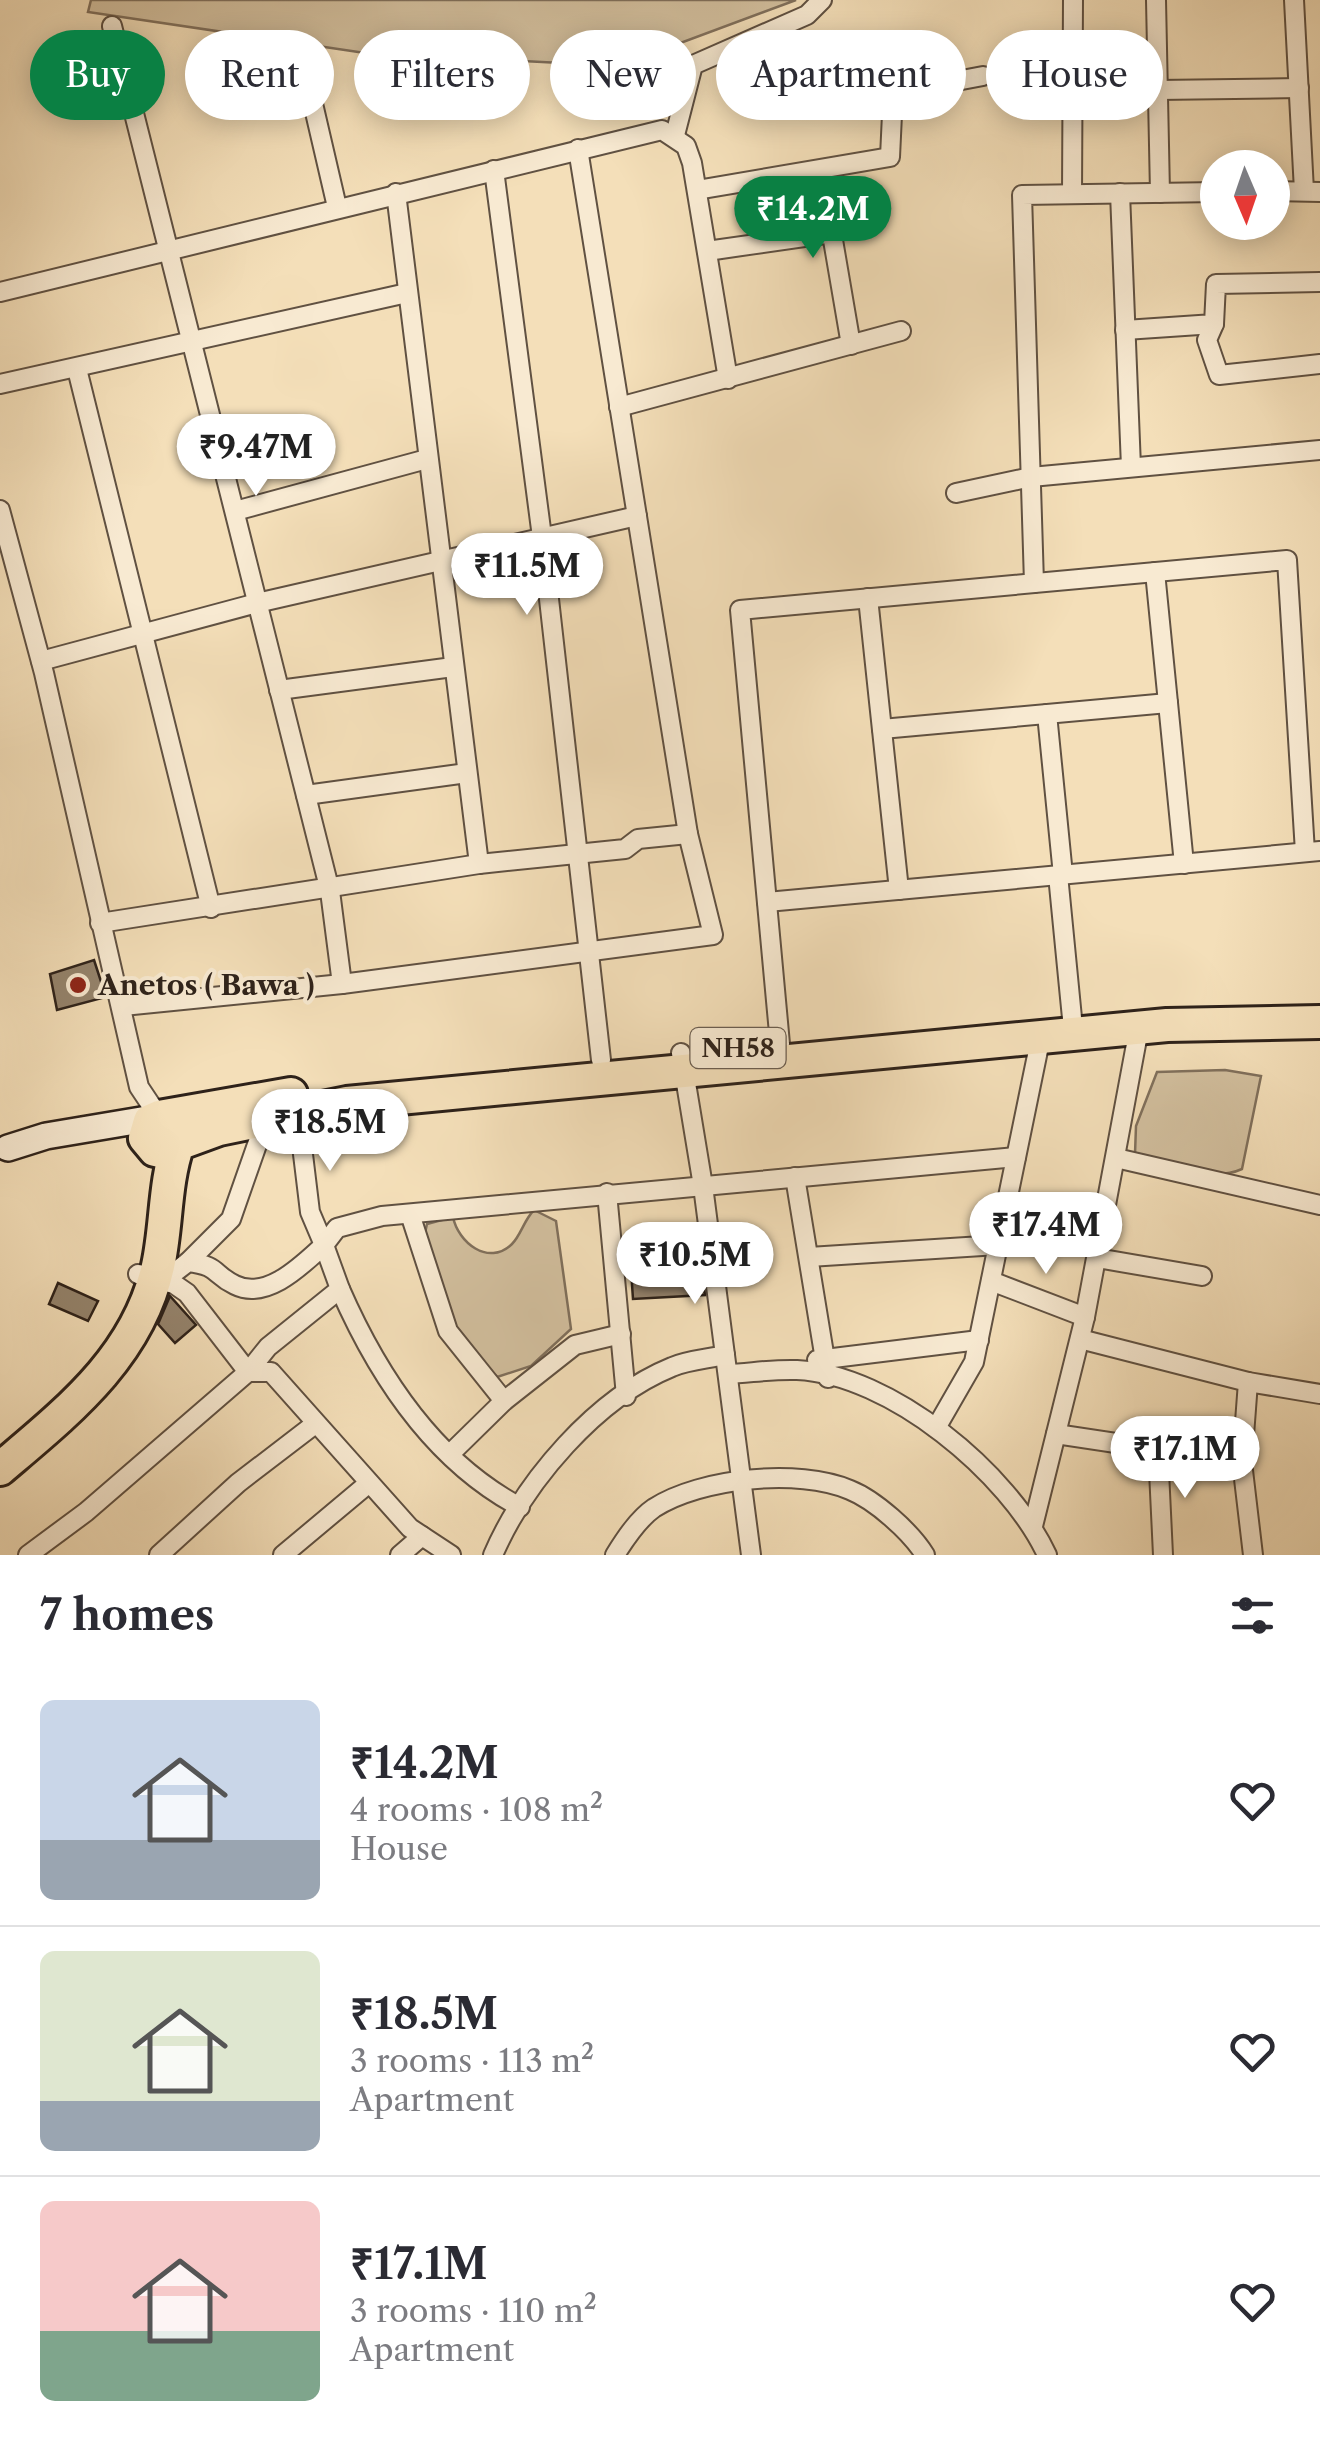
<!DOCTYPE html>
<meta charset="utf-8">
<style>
:root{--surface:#fff;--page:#f2f2f3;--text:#2b2b33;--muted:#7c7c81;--line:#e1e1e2;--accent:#0b8043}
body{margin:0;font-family:"Libre Caslon Text",serif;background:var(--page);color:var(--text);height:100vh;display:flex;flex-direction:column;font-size:38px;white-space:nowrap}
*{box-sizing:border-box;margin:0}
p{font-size:32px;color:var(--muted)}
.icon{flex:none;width:55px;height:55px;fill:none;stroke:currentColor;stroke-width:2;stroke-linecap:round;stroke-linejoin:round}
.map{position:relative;height:1555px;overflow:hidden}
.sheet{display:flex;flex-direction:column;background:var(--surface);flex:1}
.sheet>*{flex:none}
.hud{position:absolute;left:30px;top:30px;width:1260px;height:90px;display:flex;gap:20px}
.needle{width:65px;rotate:178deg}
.controls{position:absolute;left:1200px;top:150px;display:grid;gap:20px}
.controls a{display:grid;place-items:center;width:90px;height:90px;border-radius:50%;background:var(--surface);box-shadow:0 5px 25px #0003;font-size:50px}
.price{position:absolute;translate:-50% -85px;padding:0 22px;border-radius:35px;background:#fff;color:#222;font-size:32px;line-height:65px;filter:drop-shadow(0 2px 5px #0008)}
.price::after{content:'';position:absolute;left:50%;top:60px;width:30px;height:22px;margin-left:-15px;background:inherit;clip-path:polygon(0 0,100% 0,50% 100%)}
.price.on{background:var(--accent);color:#fff}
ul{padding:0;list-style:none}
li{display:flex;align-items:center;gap:30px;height:250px;padding:0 40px}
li+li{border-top:2px solid var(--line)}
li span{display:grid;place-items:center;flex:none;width:280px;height:200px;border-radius:15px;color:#555}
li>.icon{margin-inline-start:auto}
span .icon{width:120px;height:120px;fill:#fffc;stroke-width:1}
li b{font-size:42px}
h2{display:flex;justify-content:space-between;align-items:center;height:120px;padding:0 40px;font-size:42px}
.chip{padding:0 35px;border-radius:45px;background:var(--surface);box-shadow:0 5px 25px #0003;font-size:35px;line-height:90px}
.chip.on{background:var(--accent);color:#fff}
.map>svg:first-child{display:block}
.green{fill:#d2bf9e;stroke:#80705c;stroke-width:2.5}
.building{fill:#95846d;stroke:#2e221a;stroke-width:2.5}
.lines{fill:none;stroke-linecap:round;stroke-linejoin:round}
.street-casing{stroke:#605142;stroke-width:22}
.secondary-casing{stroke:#2e221a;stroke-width:30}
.highway-casing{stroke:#2e221a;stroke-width:38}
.street{stroke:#f8ead2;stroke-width:18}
.secondary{stroke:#f8ead2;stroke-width:25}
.highway{stroke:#f4dfb9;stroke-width:32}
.poi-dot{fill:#8f2418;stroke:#f8ead2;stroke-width:4}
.labels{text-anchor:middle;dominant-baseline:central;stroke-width:8;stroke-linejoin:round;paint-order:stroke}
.shield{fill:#f8ead2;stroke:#6b5e51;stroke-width:2.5}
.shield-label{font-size:25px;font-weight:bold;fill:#2e221a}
.poi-label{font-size:28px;font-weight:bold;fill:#2e221a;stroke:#f8ead2;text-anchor:start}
</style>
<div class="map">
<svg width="1320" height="1555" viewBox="0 0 1320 1555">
<rect width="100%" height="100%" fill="#f4dfb9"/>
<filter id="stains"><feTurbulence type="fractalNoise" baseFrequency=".002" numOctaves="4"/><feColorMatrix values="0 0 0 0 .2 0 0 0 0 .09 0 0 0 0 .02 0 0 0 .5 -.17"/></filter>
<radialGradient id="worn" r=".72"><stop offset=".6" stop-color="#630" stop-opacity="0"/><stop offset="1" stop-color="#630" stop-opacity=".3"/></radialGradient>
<g class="green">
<polygon points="91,0 796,0 624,64 600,65 365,53 88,12"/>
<path d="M1225 1070 1261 1076 1242 1169C1214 1182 1163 1167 1135 1154L1136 1126 1157 1072Z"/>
<path d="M534 1210 556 1221 571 1329 531 1366 497 1377 456 1337 425 1233 427 1224 453 1217C458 1242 488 1267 512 1244 521 1235 524 1220 534 1210Z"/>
</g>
<g class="building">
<polygon points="94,960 106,997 57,1010 50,974"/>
<polygon points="699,1251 705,1295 633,1299 630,1255"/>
<polygon points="58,1283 98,1301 88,1321 49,1304"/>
<polygon points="170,1296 196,1325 175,1343 158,1324"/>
</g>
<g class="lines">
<g class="street-casing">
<g id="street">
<polyline points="1156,0 1160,193"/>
<polyline points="1294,0 1304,191"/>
<polyline points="112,26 330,891 342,984"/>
<polyline points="301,52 337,207"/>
<polyline points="1158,90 1299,88"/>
<polyline points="675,135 693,65 807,15 822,0"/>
<polyline points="494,170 542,537 601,1060"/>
<polyline points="821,170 851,345"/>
<polyline points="697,190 890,157 893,93 983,76"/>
<polyline points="1272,191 1320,192"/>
<polyline points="396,193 479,864"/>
<polyline points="1120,193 1131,467"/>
<polyline points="1072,194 1073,0"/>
<polyline points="707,251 832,233"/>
<polyline points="0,292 662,130 686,146 692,163 728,379"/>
<polyline points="1214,324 1207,340 1219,375 1320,364"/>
<polyline points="1125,330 1214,324 1216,284 1320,282"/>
<polyline points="77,369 211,908"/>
<polyline points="0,384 407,293"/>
<polyline points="619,407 901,331"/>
<polyline points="956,493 1031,477 1320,450"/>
<polyline points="0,510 44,673 139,1087 159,1117"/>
<polyline points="235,511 427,459"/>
<polyline points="1155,572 1184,864"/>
<polyline points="1034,583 1022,195 1218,192"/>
<polyline points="868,598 899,890"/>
<polyline points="41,661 257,603 637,516"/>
<polyline points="279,690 453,667"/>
<polyline points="1047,714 1063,875"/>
<polyline points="882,729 1168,703"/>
<polyline points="306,795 467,773"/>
<polyline points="1058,875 1072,1018"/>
<polyline points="767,902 1320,851"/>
<polyline points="100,923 479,864 625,849 638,839 688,834"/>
<polyline points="123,1006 342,984 713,935 688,834 578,149"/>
<polyline points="780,1044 740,610 1287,560 1305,852"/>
<polyline points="681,1053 703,1186 751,1555"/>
<polyline points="1116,1158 1320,1205"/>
<polyline points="795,1177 828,1378"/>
<polyline points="607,1193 626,1396"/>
<polyline points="410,1214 448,1331 504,1401"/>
<polyline points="809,1257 998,1245"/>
<polyline points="1097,1258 1202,1276"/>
<polyline points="188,1262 231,1219 266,1119"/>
<polyline points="138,1274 174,1284 187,1293 248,1372 271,1372 410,1528 451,1555"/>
<path d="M157 1278 170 1276 188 1262C220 1266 212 1274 235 1285 267 1301 303 1264 324 1245L310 1212 298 1113"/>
<polyline points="991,1281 1085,1317"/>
<path d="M340 1289C378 1376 433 1461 520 1507"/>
<polyline points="1080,1339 1248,1382 1242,1462"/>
<polyline points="817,1360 979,1340"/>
<path d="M728 1374C750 1373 774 1369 797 1370 890 1374 1009 1473 1047 1555"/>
<polyline points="1248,1382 1320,1394"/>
<polyline points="936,1428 974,1362 1041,1036"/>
<polyline points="1056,1434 1242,1462 1253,1555"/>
<polyline points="1158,1450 1163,1555"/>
<polyline points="450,1454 504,1401 575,1345 621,1334"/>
<polyline points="1033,1526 1085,1317 1140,1023"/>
<polyline points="28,1555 86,1512 248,1372 268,1347 340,1289 324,1245 337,1228 382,1216 1016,1157"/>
<polyline points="159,1555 238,1483 315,1424"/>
<polyline points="283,1555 369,1483"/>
<polyline points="400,1555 422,1536"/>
<path d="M493 1555C525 1481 596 1398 672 1367 688 1360 708 1359 725 1355"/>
<path d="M615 1555C625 1539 638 1519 654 1508 701 1478 798 1468 850 1490 875 1500 911 1532 925 1555"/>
</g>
</g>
<g class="secondary-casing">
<polyline id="secondary" points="8,1148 46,1136 159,1117"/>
</g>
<g class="highway-casing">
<g id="highway">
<polyline points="159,1117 176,1121 181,1135 178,1144 164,1152 155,1150 145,1138 150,1121 159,1117 291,1094"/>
<path d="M0 1469C67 1412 138 1357 158 1266 167 1225 164 1184 178 1144L219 1129 347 1103 1167 1025 1320 1022"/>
</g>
</g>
<use href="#street" class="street"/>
<use href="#secondary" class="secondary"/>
<use href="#highway" class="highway"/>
</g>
<circle class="poi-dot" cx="78" cy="985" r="10"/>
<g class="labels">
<rect class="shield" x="690.5" y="1028" width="95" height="40" rx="8"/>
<g class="shield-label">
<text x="738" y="1048">NH58</text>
</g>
<g class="poi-label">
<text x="98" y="985">Anetos ( Bawa )</text>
</g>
</g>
<rect width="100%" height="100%" filter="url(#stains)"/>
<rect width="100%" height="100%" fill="url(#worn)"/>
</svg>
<div class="controls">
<a><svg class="needle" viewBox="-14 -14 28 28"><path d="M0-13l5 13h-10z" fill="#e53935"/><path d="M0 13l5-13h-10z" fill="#7c7c81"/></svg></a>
</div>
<b class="price on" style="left:813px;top:261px">₹14.2M</b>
<b class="price" style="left:256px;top:499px">₹9.47M</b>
<b class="price" style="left:527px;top:618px">₹11.5M</b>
<b class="price" style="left:330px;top:1174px">₹18.5M</b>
<b class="price" style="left:1046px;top:1277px">₹17.4M</b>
<b class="price" style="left:695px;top:1307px">₹10.5M</b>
<b class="price" style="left:1185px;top:1501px">₹17.1M</b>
<div class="hud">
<a class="chip on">Buy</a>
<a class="chip">Rent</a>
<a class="chip">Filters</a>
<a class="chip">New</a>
<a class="chip">Apartment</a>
<a class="chip">House</a>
</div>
</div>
<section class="sheet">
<h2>7 homes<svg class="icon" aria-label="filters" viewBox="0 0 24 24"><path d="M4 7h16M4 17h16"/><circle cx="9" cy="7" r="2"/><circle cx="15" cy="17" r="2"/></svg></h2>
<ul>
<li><span style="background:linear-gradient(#c9d6e8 70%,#9aa5b1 0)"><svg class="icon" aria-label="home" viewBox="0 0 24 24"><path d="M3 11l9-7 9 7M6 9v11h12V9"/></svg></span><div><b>₹14.2M</b><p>4 rooms · 108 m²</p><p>House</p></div><svg class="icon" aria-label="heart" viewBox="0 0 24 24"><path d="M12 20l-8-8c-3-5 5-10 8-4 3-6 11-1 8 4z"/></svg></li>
<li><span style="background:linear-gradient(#dfe7d0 75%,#9aa5b1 0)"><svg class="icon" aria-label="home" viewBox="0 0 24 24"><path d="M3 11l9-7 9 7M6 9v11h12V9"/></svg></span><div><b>₹18.5M</b><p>3 rooms · 113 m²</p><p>Apartment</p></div><svg class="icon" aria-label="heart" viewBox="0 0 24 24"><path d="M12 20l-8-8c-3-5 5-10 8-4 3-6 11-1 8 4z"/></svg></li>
<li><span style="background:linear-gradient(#f6c9c9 65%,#7fa58c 0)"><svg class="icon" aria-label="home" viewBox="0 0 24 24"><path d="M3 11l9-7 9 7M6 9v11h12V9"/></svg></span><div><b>₹17.1M</b><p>3 rooms · 110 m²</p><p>Apartment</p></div><svg class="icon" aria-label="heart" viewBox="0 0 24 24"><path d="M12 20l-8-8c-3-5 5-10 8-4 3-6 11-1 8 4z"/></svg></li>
</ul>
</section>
